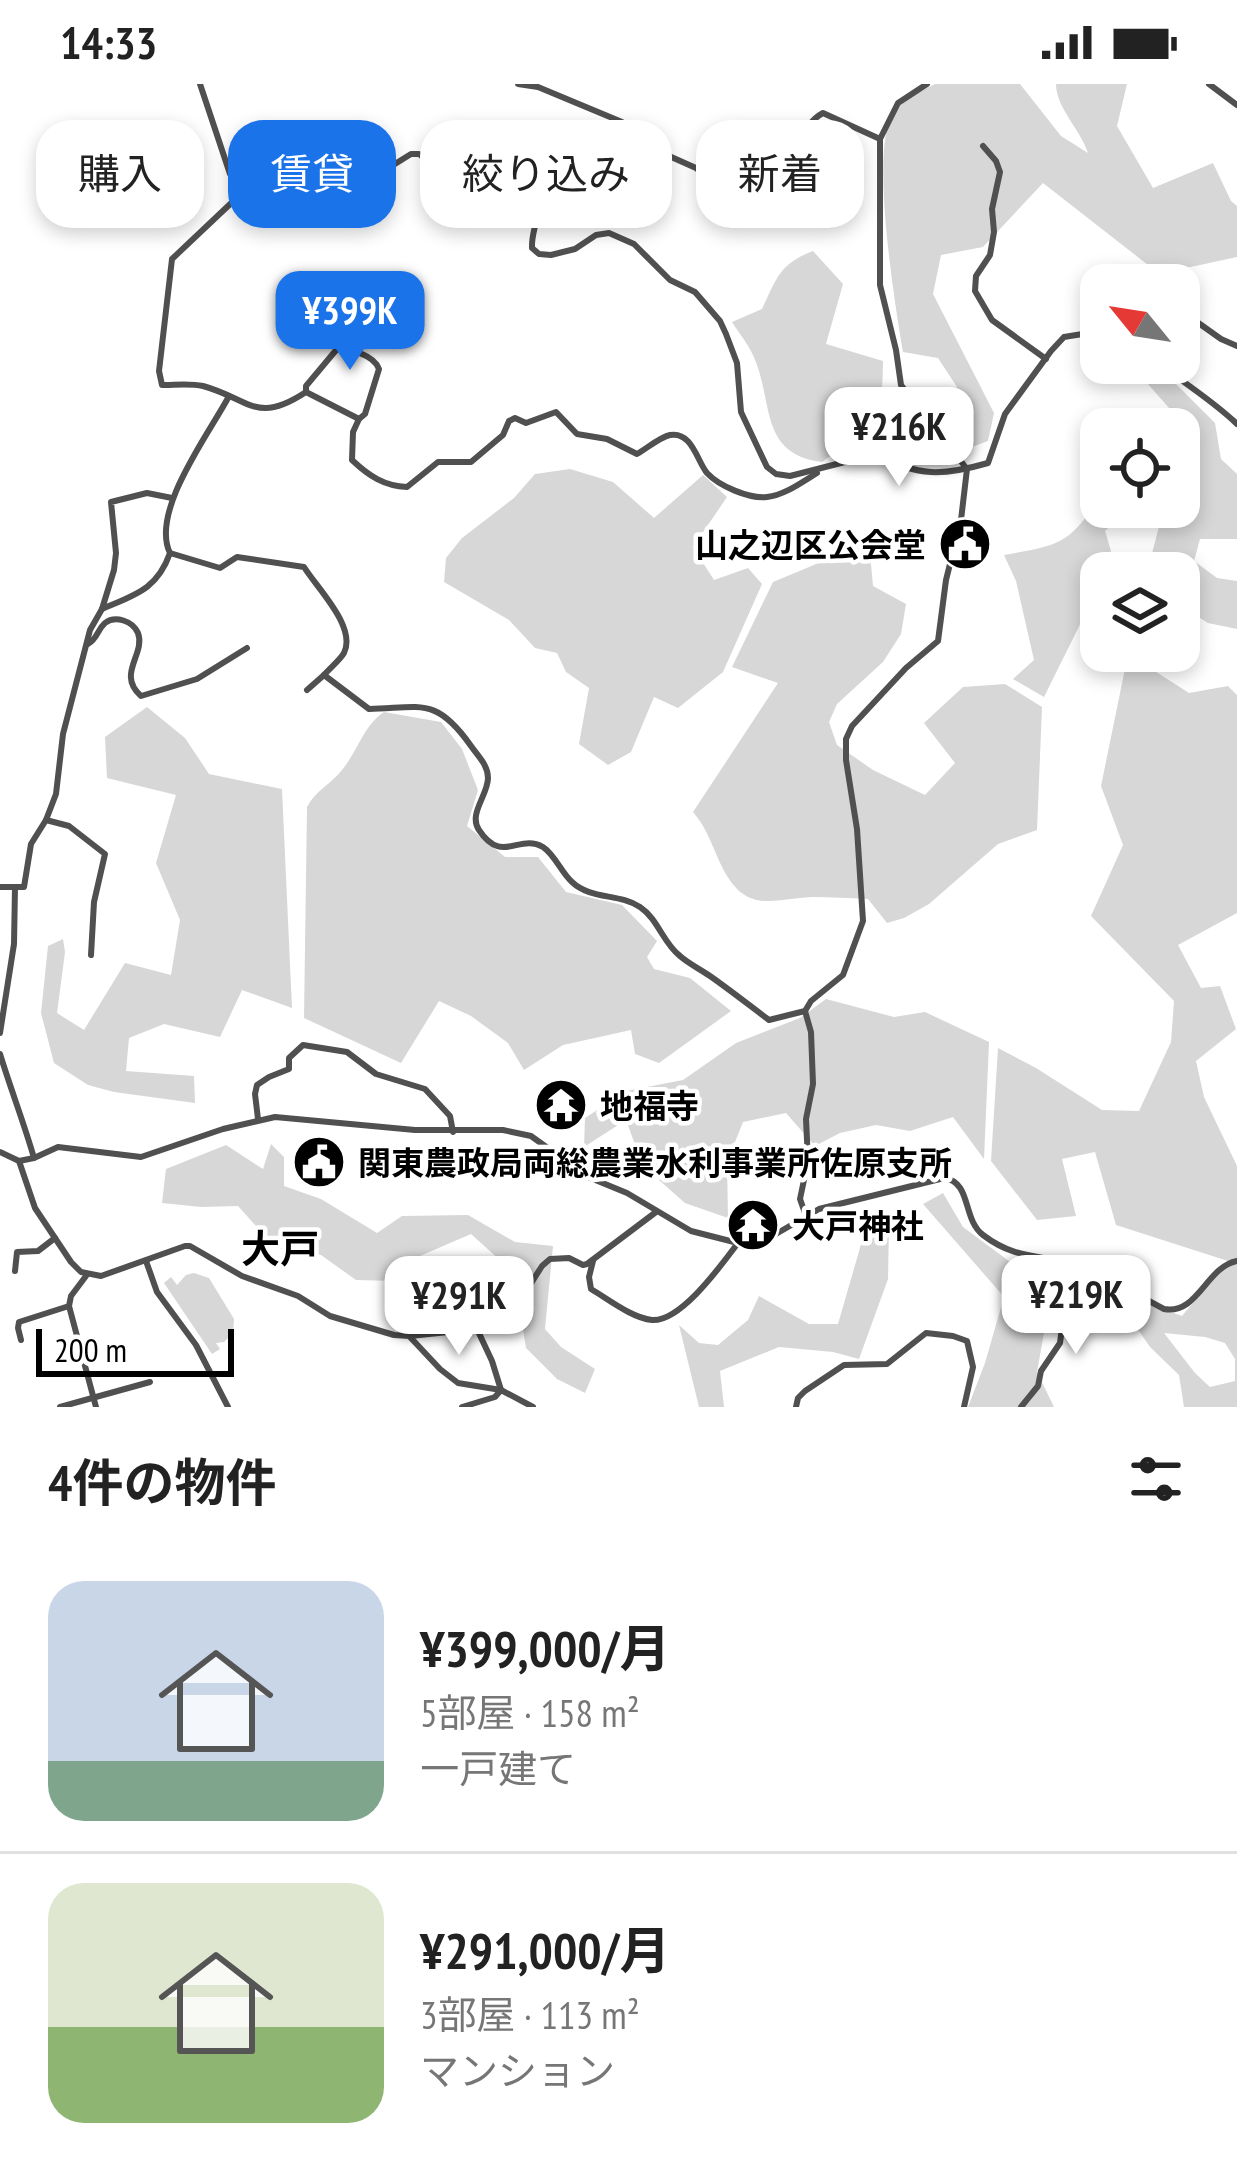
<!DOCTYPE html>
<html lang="ja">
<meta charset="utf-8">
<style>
:root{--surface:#fff;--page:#f2f2f2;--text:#222;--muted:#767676;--line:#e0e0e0;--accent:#1a73e8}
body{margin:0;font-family:"PT Sans Narrow","Noto Sans JP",sans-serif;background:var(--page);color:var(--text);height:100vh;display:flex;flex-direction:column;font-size:45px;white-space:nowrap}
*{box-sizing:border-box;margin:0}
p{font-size:39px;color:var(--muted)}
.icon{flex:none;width:66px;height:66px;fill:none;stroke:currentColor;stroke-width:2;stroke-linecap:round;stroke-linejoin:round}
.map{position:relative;height:1323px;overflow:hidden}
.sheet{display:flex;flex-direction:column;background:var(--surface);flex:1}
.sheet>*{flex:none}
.guide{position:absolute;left:36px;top:36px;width:1167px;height:108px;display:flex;gap:24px}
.needle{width:78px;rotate:300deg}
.buttons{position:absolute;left:1080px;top:180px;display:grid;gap:24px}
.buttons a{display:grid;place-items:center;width:120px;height:120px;border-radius:24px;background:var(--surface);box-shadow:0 6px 18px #0003;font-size:60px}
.scale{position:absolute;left:36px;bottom:30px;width:198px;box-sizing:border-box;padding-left:12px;border:6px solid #000;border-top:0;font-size:33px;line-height:42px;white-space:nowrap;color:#000;-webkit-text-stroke:9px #fff;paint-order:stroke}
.price{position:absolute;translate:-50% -102px;padding:0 27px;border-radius:24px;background:#fff;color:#222;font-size:39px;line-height:78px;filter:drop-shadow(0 3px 6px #0008)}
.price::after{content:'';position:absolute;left:50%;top:72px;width:36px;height:27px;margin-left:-18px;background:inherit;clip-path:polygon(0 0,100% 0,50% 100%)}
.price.selected{background:var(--accent);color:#fff}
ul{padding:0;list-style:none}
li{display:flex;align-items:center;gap:36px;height:300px;padding:0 48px}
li+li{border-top:3px solid var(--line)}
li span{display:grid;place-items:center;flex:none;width:336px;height:240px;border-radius:36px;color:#555}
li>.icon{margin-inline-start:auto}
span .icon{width:144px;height:144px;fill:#fffc;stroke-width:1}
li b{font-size:51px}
h2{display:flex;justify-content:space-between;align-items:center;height:144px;padding:0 48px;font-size:51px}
.pill{padding:0 42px;border-radius:36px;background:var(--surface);box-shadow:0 6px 18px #0003;font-size:42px;line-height:108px}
.pill.selected{background:var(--accent);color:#fff}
.status{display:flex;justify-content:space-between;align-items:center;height:84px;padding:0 60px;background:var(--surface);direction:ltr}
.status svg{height:33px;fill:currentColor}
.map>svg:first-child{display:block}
.green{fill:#d7d7d7;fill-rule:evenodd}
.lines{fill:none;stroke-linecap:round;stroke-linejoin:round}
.street{stroke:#505050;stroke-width:6}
.labels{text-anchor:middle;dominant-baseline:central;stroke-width:9;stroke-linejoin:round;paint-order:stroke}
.poi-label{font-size:33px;font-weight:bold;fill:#000;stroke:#fff;text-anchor:start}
.quarter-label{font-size:39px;font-weight:bold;fill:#000;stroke:#fff}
</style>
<div class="status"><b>14:33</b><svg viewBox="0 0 49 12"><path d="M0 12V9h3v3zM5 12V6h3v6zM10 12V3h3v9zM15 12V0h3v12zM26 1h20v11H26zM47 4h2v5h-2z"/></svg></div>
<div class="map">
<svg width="1237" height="1323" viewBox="0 0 1237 1323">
<rect width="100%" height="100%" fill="#fff"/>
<g class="green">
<path d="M935 0H1020L1061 52 1088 69C1081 46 1056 24 1056 0H1127L1117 42 1153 104 1213 79 1231 117 1237 122V173L1186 184 1148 181 1043 99 983 163 941 171 933 210 994 329 988 357 961 367 944 335 957 303 938 274 903 268C895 220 871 73 891 34 901 15 917 9 935 0Z"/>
<path d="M813 167 843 200 826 260 883 277C882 309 885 333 850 345L841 364 822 378C758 370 774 316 753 271 748 260 739 249 732 238L762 225C777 194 779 180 813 167Z"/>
<polygon points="1138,279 1156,280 1215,339 1221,375 1237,390 1237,455 1200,455 1194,477 1217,494 1237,497 1237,545 1208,539 1179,521 1179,489 1147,489 1164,423 1179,423 1179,359 1184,341 1140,291"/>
<polygon points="570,385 613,398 654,434 703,391 727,413 693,463 714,496 748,484 762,500 723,588 678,624 654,613 631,668 608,681 579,660 589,604 566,588 557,569 535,564 509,536 444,498 446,474 462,454 514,414 535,390"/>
<path d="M1101 411V423H1129L1105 447 1111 467 1104 489H1101L1100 500 1044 613 1013 595 1034 576 1016 497 1004 471C1060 461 1069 461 1101 411Z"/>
<path d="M869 458 873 502 906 520 901 550 883 578 837 620 829 638 837 661 873 686 925 711 955 679 924 639 963 603 1005 600 1042 623 1037 746 998 760 929 820 904 834 887 839 868 815C850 814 830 813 812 813 771 815 747 830 723 785 713 765 708 745 693 728L778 599 732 583 773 498Z"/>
<path d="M1128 570 1189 609 1228 602 1237 611V829L1178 861 1201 904 1220 902 1236 945 1196 977 1204 1013 1237 1082V1323H1184L1179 1291 1150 1263 1110 1205 1182 1232 1228 1177 1116 1141 1095 1068 1062 1075 1076 1132 1037 1136 991 1077 998 964 1036 984 1102 1026 1139 1027 1171 958 1174 917 1091 832 1123 761 1101 702ZM1164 1249 1205 1253 1225 1259 1235 1275V1297L1210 1303 1195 1289Z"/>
<polygon points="147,623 185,654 209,690 282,705 292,924 242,906 220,953 164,940 129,954 126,987 194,992 195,1019 114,1008 88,1001 54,979 41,929 48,862 63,855 65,868 57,929 84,946 125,879 171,891 180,836 156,779 176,711 107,694 105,653"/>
<path d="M384 628 441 638 462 665 478 706 467 742 505 773H538L566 808 622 821 657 857 647 873 654 885 690 894 731 927 659 979 635 970 631 946 563 961 524 986 508 959 471 932 439 917 401 979 304 934 307 723C316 706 331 700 342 686 358 667 363 642 384 628Z"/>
<polygon points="826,915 894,933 925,928 989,958 984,1075 953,1033 910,1047 876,1041 840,1049 815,1062 786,1029 743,1038 727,1078 728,1134 685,1119 643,1082 626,1036 584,1063 585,1034 626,1007 683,996 736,959 800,934"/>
<polygon points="271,1060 284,1073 284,1102 321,1115 377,1149 402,1132 468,1131 515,1158 553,1162 545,1245 561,1263 595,1285 585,1309 557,1295 526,1264 514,1189 471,1150 420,1172 395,1197 356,1196 321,1171 276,1164 238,1122 201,1123 162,1119 166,1085 226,1061 263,1085"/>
<polygon points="943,1109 963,1143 1048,1206 1054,1230 1044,1249 1037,1288 1054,1323 968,1323 985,1279 1004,1213 923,1120"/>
<polygon points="889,1139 888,1195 859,1275 833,1268 779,1263 720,1287 724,1323 699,1323 679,1241 699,1259 718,1261 748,1236 759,1212 809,1240 838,1240 866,1143"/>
<polygon points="194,1189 209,1194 234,1235 233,1249 224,1258 216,1259 220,1265 212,1270 164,1199 171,1193 177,1201 186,1191"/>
</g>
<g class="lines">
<g class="street">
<path d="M200 0 230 90 245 106 278 113 295 121 335 128 346 127 361 117 374 93 411 70H419L440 87 528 109C545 133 531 142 532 164L539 170 551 171 575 165 596 151 609 149 634 160 670 196 695 208 720 237 726 250 737 279 741 328 767 383 776 390 790 392 876 370C918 393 943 392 988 379L1005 330 1051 267 1064 253 1101 247"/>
<path d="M518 0 538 3 622 38 660 68 696 84 719 104C730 102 736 96 746 93 759 90 774 93 784 84 801 70 800 41 823 29L880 55"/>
<polyline points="1209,0 1237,21"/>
<polyline points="983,62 996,77 1000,88 992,125 994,148 990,171 976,192 975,207 992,236 1046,275"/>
<path d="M245 106 172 175 159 287 162 301C175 301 190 299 203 302 250 315 256 341 306 308L359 335 353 348 352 376C369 392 384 402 407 403L438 378H471L503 351 509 337 515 334 526 339 556 328 577 350 607 355 637 370C646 365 660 353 670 351 692 347 697 377 707 389 719 402 749 415 767 413 785 411 802 398 817 389"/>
<polyline points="532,114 660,68"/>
<polyline points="1179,238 1190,233 1221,255 1237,262"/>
<path d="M1159 279C1186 301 1212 316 1237 340"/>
<path d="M306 308V302L337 265C351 265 374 271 379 285L365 330 359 335"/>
<path d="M170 469 220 484 237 473 304 483C317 504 357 543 344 569 340 576 330 584 324 591L369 625C421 624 436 612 471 662 478 672 488 681 488 694 488 711 468 730 479 746 502 781 519 749 543 763 555 771 561 788 572 798 591 816 619 809 640 823 658 835 663 859 680 872 689 880 700 885 710 892 730 906 749 921 769 936L805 927 811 917 843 891 863 837 857 745 846 676V655L852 642 906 584 938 557 946 496 961 436 967 385 901 301 896 266 880 201V55L898 19 927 0"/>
<path d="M102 525C134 511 157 506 170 469 150 428 208 351 228 314"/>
<path d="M88 560C98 554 97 546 105 539 115 531 133 537 138 549 146 570 116 590 141 612L197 595 247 564"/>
<polyline points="307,606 324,591"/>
<polyline points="46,736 69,742 105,770 94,818 91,871"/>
<polyline points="0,803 15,803 14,860 0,949"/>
<polyline points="15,803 24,803 31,760 46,736 56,710 63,650 90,546 102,525 114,486 116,469 111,418 147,409 172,414"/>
<polyline points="805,927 811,948 813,1000 806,1035 808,1077 800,1115 806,1132"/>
<path d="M0 970C11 1006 24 1039 34 1074"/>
<polyline points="258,1035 255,1010 257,1001 269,993 289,985 289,974 303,961 347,968 376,990 425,1005 450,1032 453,1048"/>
<path d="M0 1068 19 1077 34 1074 58 1063 141 1073 223 1045 275 1033 415 1046H503L531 1052 588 1093 627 1109 691 1147 738 1159 769 1154 819 1125 944 1094C972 1098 962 1135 983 1151 1017 1177 1043 1170 1080 1182 1110 1192 1136 1211 1164 1225 1198 1231 1206 1183 1237 1177"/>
<polyline points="19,1077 35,1124 71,1178 81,1188 101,1192 185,1162 190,1162 242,1192 298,1212 330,1232 394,1251 410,1252 477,1245 503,1234 514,1226 542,1182 550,1175 569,1174 583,1181 587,1180 656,1128"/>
<polyline points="146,1177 157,1208 196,1261 228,1323"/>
<path d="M593 1177 589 1193 591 1205C608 1215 632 1234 652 1236 681 1238 722 1180 738 1159"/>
<polyline points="15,1187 17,1168 38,1167 55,1154"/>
<polyline points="86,1192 71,1212 69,1222 96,1323"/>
<polyline points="477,1245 492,1277 501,1306"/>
<polyline points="410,1253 440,1285 458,1299 501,1306 533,1323"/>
<polyline points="21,1256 18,1244 19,1238 69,1222"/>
<polyline points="60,1323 150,1298"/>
<polyline points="462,1323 495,1313 501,1306"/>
<polyline points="796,1323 798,1314 805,1307 844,1281 887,1280 926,1249 953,1252 967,1257 973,1283 964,1323"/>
<polyline points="1021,1323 1038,1302 1041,1287 1060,1259 1062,1244 1070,1230 1111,1206 1124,1205"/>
</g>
</g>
<defs>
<g id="civic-disc" transform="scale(2.7)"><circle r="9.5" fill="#000" stroke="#fff"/><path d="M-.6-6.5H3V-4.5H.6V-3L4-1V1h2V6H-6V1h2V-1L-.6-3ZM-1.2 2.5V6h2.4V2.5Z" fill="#fff"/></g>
<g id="temple-disc" transform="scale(2.7)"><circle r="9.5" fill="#000" stroke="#fff"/><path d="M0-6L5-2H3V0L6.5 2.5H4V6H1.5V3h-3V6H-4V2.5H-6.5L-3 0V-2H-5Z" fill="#fff"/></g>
</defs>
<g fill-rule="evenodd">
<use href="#civic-disc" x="965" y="460"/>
<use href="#temple-disc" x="561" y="1021"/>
<use href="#civic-disc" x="319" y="1078"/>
<use href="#temple-disc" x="753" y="1141"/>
</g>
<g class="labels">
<g class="poi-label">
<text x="926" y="460" text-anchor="end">山之辺区公会堂</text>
<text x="600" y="1021">地福寺</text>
<text x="358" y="1078">関東農政局両総農業水利事業所佐原支所</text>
<text x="792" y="1141">大戸神社</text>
</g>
<g class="quarter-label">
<text x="280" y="1164">大戸</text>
</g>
</g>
</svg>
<div class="buttons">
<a><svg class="needle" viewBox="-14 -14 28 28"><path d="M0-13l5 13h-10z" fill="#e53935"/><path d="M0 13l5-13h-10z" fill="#767676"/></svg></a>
<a><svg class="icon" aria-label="locate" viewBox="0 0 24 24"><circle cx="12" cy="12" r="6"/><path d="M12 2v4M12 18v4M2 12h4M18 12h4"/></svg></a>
<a><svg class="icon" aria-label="layers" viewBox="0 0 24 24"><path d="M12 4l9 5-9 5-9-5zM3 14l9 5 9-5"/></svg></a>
</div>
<div class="scale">200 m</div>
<b class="price selected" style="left:350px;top:289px">¥399K</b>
<b class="price" style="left:899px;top:405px">¥216K</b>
<b class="price" style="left:1076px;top:1273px">¥219K</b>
<b class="price" style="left:459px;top:1274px">¥291K</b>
<div class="guide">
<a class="pill">購入</a>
<a class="pill selected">賃貸</a>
<a class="pill">絞り込み</a>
<a class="pill">新着</a>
</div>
</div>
<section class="sheet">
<h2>4件の物件<svg class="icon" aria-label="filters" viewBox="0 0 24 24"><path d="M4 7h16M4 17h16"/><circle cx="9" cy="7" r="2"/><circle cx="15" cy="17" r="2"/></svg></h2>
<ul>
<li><span style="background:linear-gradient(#c9d6e8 75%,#7fa58c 0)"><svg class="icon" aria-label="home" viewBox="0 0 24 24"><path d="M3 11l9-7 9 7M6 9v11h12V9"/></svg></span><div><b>¥399,000/月</b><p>5部屋 · 158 m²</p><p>一戸建て</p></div></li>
<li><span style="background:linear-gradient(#dfe7d0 60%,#8fb573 0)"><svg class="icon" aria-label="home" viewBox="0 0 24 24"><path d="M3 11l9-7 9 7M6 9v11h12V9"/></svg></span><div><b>¥291,000/月</b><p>3部屋 · 113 m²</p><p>マンション</p></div></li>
</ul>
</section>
